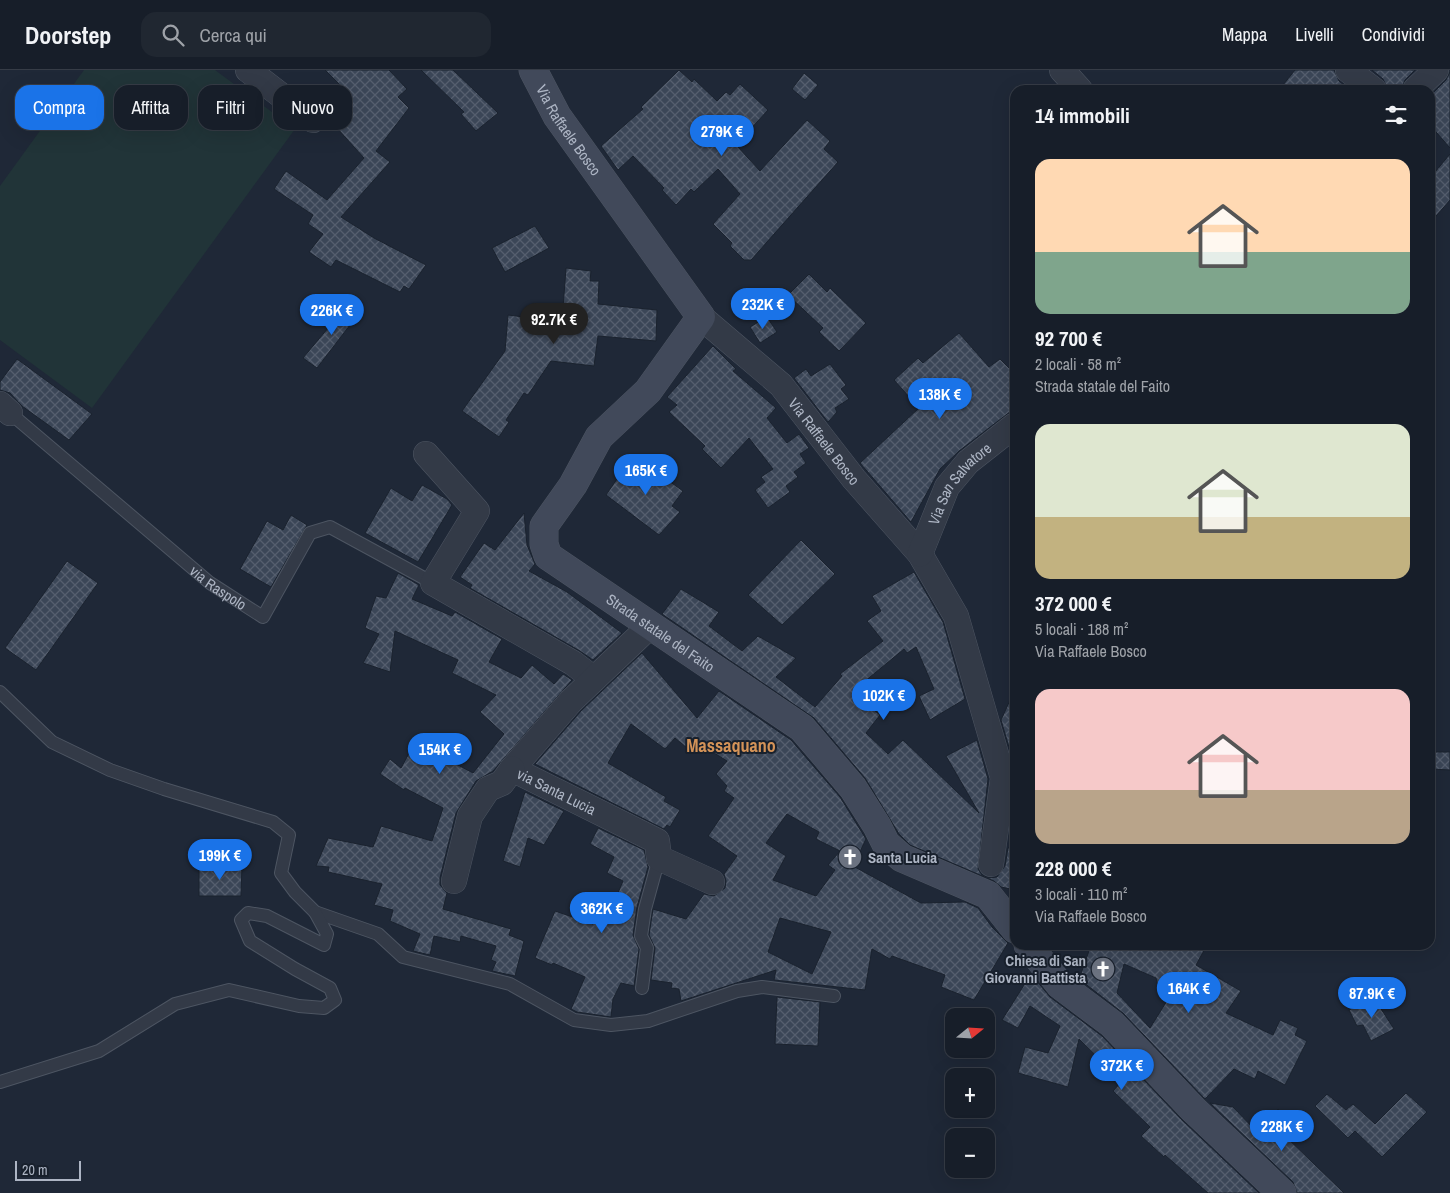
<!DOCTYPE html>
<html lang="it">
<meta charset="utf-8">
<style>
:root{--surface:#171e29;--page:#202731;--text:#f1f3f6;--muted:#9ea2a8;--line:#363c46;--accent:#1a73e8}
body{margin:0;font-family:"Archivo Narrow",sans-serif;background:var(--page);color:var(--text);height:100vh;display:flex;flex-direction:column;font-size:19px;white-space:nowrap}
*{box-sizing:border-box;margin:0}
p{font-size:16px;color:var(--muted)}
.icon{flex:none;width:28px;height:28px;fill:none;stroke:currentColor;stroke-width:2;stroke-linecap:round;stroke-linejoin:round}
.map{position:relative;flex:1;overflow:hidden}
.details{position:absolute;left:1010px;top:15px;width:425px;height:865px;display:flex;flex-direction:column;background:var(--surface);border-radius:15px;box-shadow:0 5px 20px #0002,0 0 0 1px var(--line)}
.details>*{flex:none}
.banner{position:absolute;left:15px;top:15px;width:475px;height:45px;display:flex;gap:10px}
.needle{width:32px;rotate:72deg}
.controls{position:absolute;left:945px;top:938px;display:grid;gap:10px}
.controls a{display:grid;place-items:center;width:50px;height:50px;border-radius:10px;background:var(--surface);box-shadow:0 5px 20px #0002,0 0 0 1px var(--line);font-size:25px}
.scale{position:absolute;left:15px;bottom:12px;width:66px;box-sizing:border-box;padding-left:5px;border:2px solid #adb5c4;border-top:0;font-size:14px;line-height:18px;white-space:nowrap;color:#adb5c4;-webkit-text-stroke:4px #18202c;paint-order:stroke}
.price{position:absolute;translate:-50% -42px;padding:0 11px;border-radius:18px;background:var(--accent);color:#fff;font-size:16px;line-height:32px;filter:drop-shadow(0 1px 2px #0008)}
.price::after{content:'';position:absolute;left:50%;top:30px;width:15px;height:11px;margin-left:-8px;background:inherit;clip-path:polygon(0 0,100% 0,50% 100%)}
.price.selected{background:#222;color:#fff}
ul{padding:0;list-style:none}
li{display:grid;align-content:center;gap:10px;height:265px;padding:0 25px}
li span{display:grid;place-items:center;height:155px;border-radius:15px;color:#555}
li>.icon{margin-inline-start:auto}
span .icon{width:90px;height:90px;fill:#fffc;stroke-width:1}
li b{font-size:21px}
h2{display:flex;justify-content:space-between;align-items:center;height:60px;padding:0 25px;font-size:21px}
.pill{padding:0 18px;border-radius:15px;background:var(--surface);box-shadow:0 5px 20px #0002,0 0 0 1px var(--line);font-size:18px;line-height:45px}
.pill.selected{background:var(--accent);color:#fff}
header{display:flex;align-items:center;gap:30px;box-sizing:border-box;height:70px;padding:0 25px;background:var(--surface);border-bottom:1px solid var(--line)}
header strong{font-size:24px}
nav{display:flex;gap:28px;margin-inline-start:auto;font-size:18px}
.search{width:350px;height:45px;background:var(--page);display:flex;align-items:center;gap:12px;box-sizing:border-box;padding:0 18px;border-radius:15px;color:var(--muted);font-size:19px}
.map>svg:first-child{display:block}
.pitch{fill:#213438}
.building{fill:url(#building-cross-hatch);stroke:#1a222e;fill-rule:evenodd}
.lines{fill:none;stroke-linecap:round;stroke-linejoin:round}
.lane-casing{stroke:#4d5562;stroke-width:14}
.street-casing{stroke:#4d5562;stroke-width:26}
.secondary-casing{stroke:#4d5562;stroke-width:29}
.lane{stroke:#333a47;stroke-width:12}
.street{stroke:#333a47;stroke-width:25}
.secondary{stroke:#41495a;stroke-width:28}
.labels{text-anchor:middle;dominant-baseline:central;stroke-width:4;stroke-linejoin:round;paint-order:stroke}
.street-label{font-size:15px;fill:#adb5c4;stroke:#18202c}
.poi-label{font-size:15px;font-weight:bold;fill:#adb5c4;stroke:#18202c;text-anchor:start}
.quarter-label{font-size:18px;font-weight:bold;fill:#d49358;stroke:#18202c}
</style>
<header>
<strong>Doorstep</strong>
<div class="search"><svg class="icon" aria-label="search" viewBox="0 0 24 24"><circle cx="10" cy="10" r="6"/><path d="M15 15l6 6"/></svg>Cerca qui</div>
<nav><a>Mappa</a><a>Livelli</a><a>Condividi</a></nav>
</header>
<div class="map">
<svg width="1450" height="1123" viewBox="0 0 1450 1123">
<defs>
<pattern id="building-cross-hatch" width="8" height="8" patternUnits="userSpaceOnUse" patternTransform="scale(1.25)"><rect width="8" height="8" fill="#3b4657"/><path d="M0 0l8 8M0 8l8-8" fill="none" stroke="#555e6e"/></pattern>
</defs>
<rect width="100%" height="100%" fill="#1f2837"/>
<polygon class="pitch" points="84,0 215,0 295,59 92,338 0,270 0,116"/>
<g class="building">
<polygon points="325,0 389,0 407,19 398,27 409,38 376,81 390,92 341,147 374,168 426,195 409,219 404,216 400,222 336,190 331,197 309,182 323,164 308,154 313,145 274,119 286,101 327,130 364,88 327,47 351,26"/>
<polygon points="421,0 453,0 498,43 476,61 461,44 464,42"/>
<polygon points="679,0 692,12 694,9 717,31 726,22 730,25 740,14 768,40 736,75 760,101 807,50 830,71 824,79 838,92 751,190 744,190 730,176 732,173 713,154 740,124 718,99 694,122 691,119 676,135 662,120 664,118 633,86 618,100 601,76 643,39 641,37"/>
<polygon points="1295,0 1334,0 1339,11 1350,20 1279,20"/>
<polygon points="1372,0 1415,0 1405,10 1401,20 1388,20 1383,9"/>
<polygon points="1450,2 1450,78 1430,55 1430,26 1446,10"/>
<polygon points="804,3 818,15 805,30 792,19"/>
<polygon points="1450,84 1450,130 1430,153 1430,108"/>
<polygon points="535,156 549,178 505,202 492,178"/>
<polygon points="566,198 591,201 590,211 599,211 598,234 657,240 656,271 598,266 594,296 551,291 528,325 524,323 506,350 509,352 499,367 462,341 505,281 508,245 524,247 525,240 543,244 544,234 563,238"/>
<polygon points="809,204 827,222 830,218 866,253 839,281 819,262 823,258 788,225"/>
<polygon points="349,233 360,242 317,298 303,288"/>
<polygon points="767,247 777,262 760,273 750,257"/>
<polygon points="959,263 989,297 1000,289 1015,304 1015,338 959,381 940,399 911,452 860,393 919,338 894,310 918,288 923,293"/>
<polygon points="713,276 736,299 733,301 776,338 767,348 787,373 799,364 809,378 800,384 806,393 794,402 798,407 786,416 790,422 768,438 755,420 765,412 761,407 773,399 749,368 721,398 702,379 705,376 669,342 677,335 667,327"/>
<polygon points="17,289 92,344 69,370 22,336 10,323 0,320 0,312"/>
<polygon points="830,294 846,315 841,319 849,329 835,338 837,342 828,352 794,308 806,299 811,306"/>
<polygon points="630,390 645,400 648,396 683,421 672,436 680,442 659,465 606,425"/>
<polygon points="422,415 447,429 452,435 418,492 365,463 391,418 412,431"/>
<polygon points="524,443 527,475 535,494 529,501 567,522 622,563 593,590 580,581 470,518 472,515 460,507 484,473 495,480"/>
<polygon points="291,445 307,455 271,517 240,499 267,451 283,460"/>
<polygon points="801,470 835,504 782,555 748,525"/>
<polygon points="67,491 98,513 36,600 5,578"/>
<polygon points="914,502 943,552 965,629 930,650 919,626 934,619 916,577 907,583 904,579 858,617 879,634 874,640 880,645 866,663 888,684 903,670 979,743 946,686 977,670 988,709 978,799 982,805 989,808 997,807 1005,796 1008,778 1015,778 1015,820 1001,817 994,811 910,775 899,764 865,708 814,648 662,544 681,519 719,542 709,556 742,581 758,566 796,588 776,607 815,637 842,606 840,604 883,571 867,551 881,541 872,526"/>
<polygon points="398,503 419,515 412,529 452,546 455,542 502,569 489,592 521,608 532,595 554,614 563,604 572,610 493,701 476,711 456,743 440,808 440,815 447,823 443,839 511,859 509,865 524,871 515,906 492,901 496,892 491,890 496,876 461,866 460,872 434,866 430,885 413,881 420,864 390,851 393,840 374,835 382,814 328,802 329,797 316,796 328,768 373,777 381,756 432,771 443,738 405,718 404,720 380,704 390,689 401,698 415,672 473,703 504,664 480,642 496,625 452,603 458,590 395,561 390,602 363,593 379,564 365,558 376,526 386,528"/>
<path d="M642 583 697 648 719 621 791 670 840 727 866 769 853 796 921 833 965 832 978 838 992 857 1008 873 974 930 941 917 945 905 892 886 890 889 872 879 865 920 774 910 776 900 681 931 679 919 671 918 672 913 651 910 655 878 649 865 653 839 686 849 704 824 714 826 725 818 726 811 724 804 737 786 708 766 734 728 724 721 727 716 716 704 727 691 693 670 687 678 675 668 665 679 631 654 608 693 666 727 664 731 680 740 670 757 667 755 664 759 535 694 581 641ZM787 744 819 762 816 769 840 781 828 795 835 800 816 826 773 810 786 786 766 773ZM780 848 831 862 812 904 768 882Z"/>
<polygon points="1015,619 1015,698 1001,650"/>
<polygon points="1430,682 1450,682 1450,700 1430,699"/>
<polygon points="525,722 564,741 544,775 528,768 520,797 503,791"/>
<polygon points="598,758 644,780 648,797 637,837 633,865 639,879 634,916 621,913 613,929 611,947 577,942 571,939 585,907 553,893 552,895 535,888 555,841 593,854 599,839 609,844 623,811 607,803 614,787 590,774"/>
<polygon points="242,795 241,826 199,826 199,796"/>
<path d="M1082 875H1207L1196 895 1241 921 1226 943 1273 965 1280 950 1298 958 1295 965 1307 971 1285 1015 1258 1001 1255 1009 1234 999 1205 1029 1123 943 1079 909 1090 878ZM1124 894 1156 908 1158 916 1170 926 1150 958 1117 923Z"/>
<polygon points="1031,904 1050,927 1102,966 1182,1050 1259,1123 1208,1123 1165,1085 1164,1087 1141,1066 1150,1057 1113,1021 1122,1011 1079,969 1068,1017 1018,1003 1025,977 1048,983 1060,956 1030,936 1018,958 1002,950"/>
<polygon points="777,927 820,932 818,976 775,974"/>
<polygon points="1374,928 1394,959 1371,971 1363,955 1357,956 1349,940"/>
<polygon points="1406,1023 1427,1042 1382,1087 1355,1061 1348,1068 1315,1036 1327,1024 1346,1040 1353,1034 1375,1054"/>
<polygon points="1210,1033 1233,1037 1257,1062 1278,1039 1292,1052 1282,1063 1344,1123 1297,1123 1293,1112"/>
</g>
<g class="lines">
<g class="lane-casing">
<g id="lane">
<path id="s1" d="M10 343 210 513 263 547 310 463 330 457 433 513"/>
<polyline points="0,622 52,672 110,700 164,719 273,752 289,765 281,803 295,822 315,842 378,864 403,887 510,914 574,950 611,955 648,951 737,921 762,917 834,926"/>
<polyline points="642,918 647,878 641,866 645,839 659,788"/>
<polyline points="0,1012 99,981 175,934 229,920 299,936 324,938 335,930 330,918 295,899 250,871 241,850 248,843 267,846 324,875 327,864 315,842"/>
</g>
</g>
<g class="street-casing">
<g id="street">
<polyline points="248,0 313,50"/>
<polyline points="1062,0 1080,20"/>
<polyline points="1348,0 1374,20"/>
<polyline points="1415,20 1436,0"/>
<path id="s2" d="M701 247 781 315 854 409 920 484 956 546 1003 708 991 794"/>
<polyline points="0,334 10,343"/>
<polyline points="426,384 477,441 433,513 573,593 594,609"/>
<path id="s3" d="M920 484 947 417 968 392 1015 355"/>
<path id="s4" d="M650 556 571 631 512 699 657 771 659 788 712 812"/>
<polyline points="454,811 470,746 488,719 502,713 512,699"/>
</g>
</g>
<g class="secondary-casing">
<g id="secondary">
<path id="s5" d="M533 0 557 46 701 247 648 321 599 367 573 415 544 456V474L548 486 802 658 853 718 877 756 886 774 902 788 988 825 1015 859"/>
<polyline points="1028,875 1060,915 1112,954 1193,1039 1282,1123"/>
</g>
</g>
<use href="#lane" class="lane"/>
<use href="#street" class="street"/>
<use href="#secondary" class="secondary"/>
</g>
<defs>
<g id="church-disc" transform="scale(1.25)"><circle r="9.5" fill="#6b7280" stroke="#18202c"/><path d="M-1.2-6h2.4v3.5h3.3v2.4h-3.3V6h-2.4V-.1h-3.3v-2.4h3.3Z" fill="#fff"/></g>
</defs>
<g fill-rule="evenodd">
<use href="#church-disc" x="850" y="787"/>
<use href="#church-disc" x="1103" y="899"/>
</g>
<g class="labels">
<g class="street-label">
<text stroke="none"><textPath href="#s5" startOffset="70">Via Raffaele Bosco</textPath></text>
<text stroke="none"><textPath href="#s2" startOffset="176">Via Raffaele Bosco</textPath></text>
<text stroke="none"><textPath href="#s3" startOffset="82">Via San Salvatore</textPath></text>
<text stroke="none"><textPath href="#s1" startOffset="272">via Raspolo</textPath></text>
<text stroke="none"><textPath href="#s5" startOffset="729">Strada statale del Faito</textPath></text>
<text stroke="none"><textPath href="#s4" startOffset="249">via Santa Lucia</textPath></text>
</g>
<g class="poi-label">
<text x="868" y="787">Santa Lucia</text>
<text x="1086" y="890" text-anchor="end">Chiesa di San<tspan x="1086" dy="17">Giovanni Battista</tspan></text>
</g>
<g class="quarter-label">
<text x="731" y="675">Massaquano</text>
</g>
</g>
</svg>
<div class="controls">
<a><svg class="needle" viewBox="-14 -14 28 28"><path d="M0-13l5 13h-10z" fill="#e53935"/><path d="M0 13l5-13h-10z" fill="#9ea2a8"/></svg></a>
<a>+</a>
<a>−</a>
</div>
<div class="scale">20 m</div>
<b class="price" style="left:722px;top:87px">279K €</b>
<b class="price" style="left:763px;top:260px">232K €</b>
<b class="price" style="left:332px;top:266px">226K €</b>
<b class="price selected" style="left:554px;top:275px">92.7K €</b>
<b class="price" style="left:940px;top:350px">138K €</b>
<b class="price" style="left:646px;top:426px">165K €</b>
<b class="price" style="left:884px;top:651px">102K €</b>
<b class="price" style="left:440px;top:705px">154K €</b>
<b class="price" style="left:220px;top:811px">199K €</b>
<b class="price" style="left:602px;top:864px">362K €</b>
<b class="price" style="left:1189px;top:944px">164K €</b>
<b class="price" style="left:1372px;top:949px">87.9K €</b>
<b class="price" style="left:1122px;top:1021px">372K €</b>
<b class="price" style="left:1282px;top:1082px">228K €</b>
<div class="banner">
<a class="pill selected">Compra</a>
<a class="pill">Affitta</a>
<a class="pill">Filtri</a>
<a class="pill">Nuovo</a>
</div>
<section class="details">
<h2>14 immobili<svg class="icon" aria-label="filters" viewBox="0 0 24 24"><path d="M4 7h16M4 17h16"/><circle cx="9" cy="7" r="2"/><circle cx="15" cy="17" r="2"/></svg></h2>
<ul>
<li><span style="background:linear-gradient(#ffd9b3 60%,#7fa58c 0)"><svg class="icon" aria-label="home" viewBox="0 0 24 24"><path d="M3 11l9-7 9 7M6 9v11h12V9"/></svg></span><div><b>92 700 €</b><p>2 locali · 58 m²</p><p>Strada statale del Faito</p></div></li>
<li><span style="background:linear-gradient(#dfe7d0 60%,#c2b280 0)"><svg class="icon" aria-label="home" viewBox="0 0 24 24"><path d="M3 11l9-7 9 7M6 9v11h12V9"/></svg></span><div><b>372 000 €</b><p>5 locali · 188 m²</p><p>Via Raffaele Bosco</p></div></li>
<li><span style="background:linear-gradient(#f6c9c9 65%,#b9a48a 0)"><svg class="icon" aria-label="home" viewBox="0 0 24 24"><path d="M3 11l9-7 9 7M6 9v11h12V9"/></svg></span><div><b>228 000 €</b><p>3 locali · 110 m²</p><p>Via Raffaele Bosco</p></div></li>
</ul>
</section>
</div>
